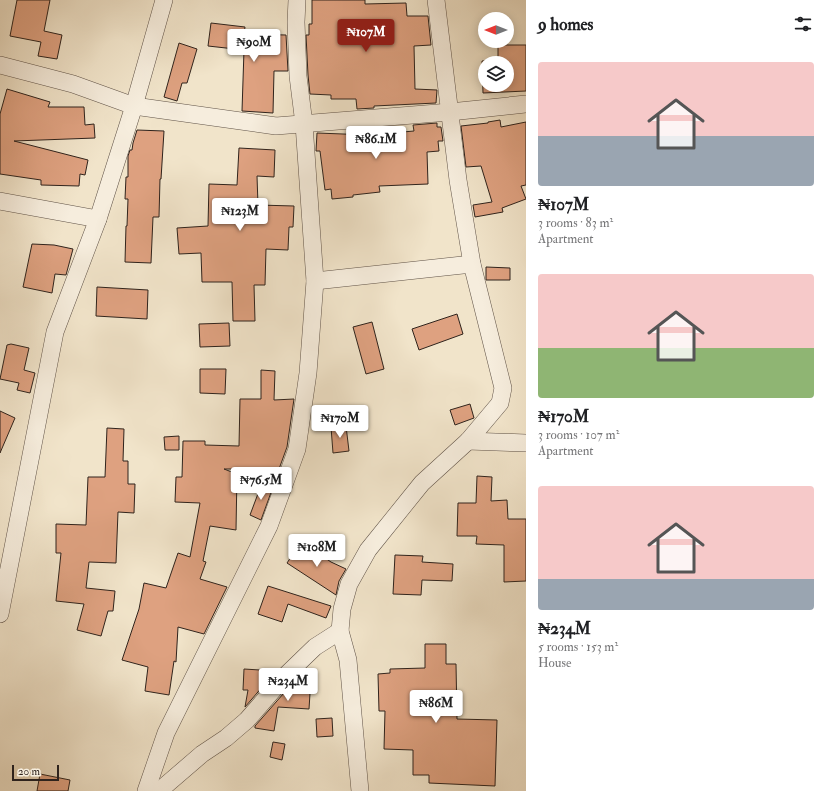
<!DOCTYPE html>
<meta charset="utf-8">
<style>
:root{--surface:#fff;--page:#f6f6f6;--text:#202124;--muted:#757577;--accent:#8f2418}
body{margin:0;font-family:"IM FELL Double Pica",serif;background:var(--page);color:var(--text);height:100vh;display:flex;flex-direction:column;font-size:15px;white-space:nowrap}
*{box-sizing:border-box;margin:0}
p{font-size:13px;color:var(--muted)}
.icon{flex:none;width:22px;height:22px;fill:none;stroke:currentColor;stroke-width:2;stroke-linecap:round;stroke-linejoin:round}
.map{position:relative;flex:1;overflow:hidden}
.drawer{display:flex;flex-direction:column;background:var(--surface);width:300px}
.drawer>*{flex:none}
.needle{width:26px;rotate:270deg}
.tools{position:absolute;left:478px;top:12px;display:grid;gap:8px}
.tools a{display:grid;place-items:center;width:36px;height:36px;border-radius:50%;background:var(--surface);box-shadow:0 2px 10px #0003;font-size:20px}
.scale{position:absolute;left:12px;bottom:10px;width:47px;box-sizing:border-box;padding-left:4px;border:2px solid #2f231c;border-top:0;font-size:11px;line-height:14px;white-space:nowrap;color:#2f231c;-webkit-text-stroke:3px #f6eddd;paint-order:stroke}
.price{position:absolute;translate:-50% -34px;padding:0 9px;border-radius:4px;background:#fff;color:#222;font-size:13px;line-height:26px;filter:drop-shadow(0 1px 2px #0008)}
.price::after{content:'';position:absolute;left:50%;top:24px;width:12px;height:9px;margin-left:-6px;background:inherit;clip-path:polygon(0 0,100% 0,50% 100%)}
.price.on{background:var(--accent);color:#fff}
ul{padding:0;list-style:none}
li{display:grid;align-content:center;gap:8px;height:212px;padding:0 12px}
li span{display:grid;place-items:center;height:124px;border-radius:4px;color:#555}
li>.icon{margin-inline-start:auto}
span .icon{width:72px;height:72px;fill:#fffc;stroke-width:1}
li b{font-size:17px}
h2{display:flex;justify-content:space-between;align-items:center;height:48px;padding:0 12px;font-size:17px}
main{display:flex;flex:1;min-height:0}
.map>svg:first-child{display:block}
.building{fill:#dea180;stroke:#2f231c;fill-rule:evenodd}
.lines{fill:none;stroke-linecap:round;stroke-linejoin:round}
.street-casing{stroke:#605348;stroke-width:18}
.street{stroke:#f6eddd;stroke-width:17}
</style>
<main>
<div class="map">
<svg width="526" height="791" viewBox="0 0 526 791">
<rect width="100%" height="100%" fill="#f1e4ca"/>
<filter id="stains"><feTurbulence type="fractalNoise" baseFrequency=".005" numOctaves="4"/><feColorMatrix values="0 0 0 0 .2 0 0 0 0 .09 0 0 0 0 .02 0 0 0 .5 -.17"/></filter>
<radialGradient id="worn" r=".72"><stop offset=".6" stop-color="#630" stop-opacity="0"/><stop offset="1" stop-color="#630" stop-opacity=".3"/></radialGradient>
<g class="building">
<polygon points="17,0 50,0 44,31 62,35 57,59 38,56 41,42 10,36"/>
<polygon points="312,0 365,0 365,4 406,3 407,16 428,16 431,45 414,46 415,89 437,90 436,103 374,106 374,108 357,109 356,99 331,99 331,95 310,94 308,75 306,35 309,35 309,24 312,24"/>
<polygon points="211,23 245,27 244,34 286,35 288,71 274,71 273,113 242,111 244,50 208,46"/>
<polygon points="179,43 197,49 187,83 182,83 177,101 164,97"/>
<path d="M498 45H526V91L483 93 482 61 498 60ZM485 63H507V85H485Z"/>
<polygon points="7,89 50,102 48,107 84,107 85,125 94,124 95,138 14,141 88,160 85,175 80,174 79,186 41,185 41,180 0,174 0,114"/>
<polygon points="500,120 501,127 526,122 526,185 521,186 526,199 502,208 503,212 475,217 473,205 492,202 481,166 466,167 461,126 488,123 488,122"/>
<polygon points="437,123 437,127 441,127 443,141 438,141 439,151 427,152 428,184 379,186 380,192 353,195 353,197 332,199 331,189 325,190 320,151 316,151 317,133 369,135 414,131 413,125"/>
<polygon points="137,130 164,131 161,179 160,179 159,217 153,217 151,263 125,262 126,226 127,226 128,199 125,199 126,177 128,177 128,156 130,150 132,150 133,143"/>
<polygon points="239,148 275,150 274,177 257,176 258,205 294,206 293,227 289,227 288,250 266,249 265,285 254,285 255,321 233,321 232,282 202,282 201,253 179,254 177,228 208,226 209,184 237,185"/>
<polygon points="32,244 54,245 73,249 66,275 55,274 52,293 23,287"/>
<polygon points="486,267 510,268 510,280 486,280"/>
<polygon points="97,287 148,290 147,319 96,316"/>
<polygon points="457,314 463,334 419,350 412,329"/>
<polygon points="372,322 384,369 366,374 353,327"/>
<polygon points="229,323 230,346 200,347 199,324"/>
<polygon points="11,344 29,348 24,370 35,373 30,393 17,390 19,383 0,379 7,345"/>
<polygon points="200,369 226,369 225,394 200,393"/>
<polygon points="261,370 275,371 274,400 294,399 287,447 279,469 224,469 237,474 236,530 210,526 203,561 206,562 200,579 227,587 204,634 178,627 176,662 174,661 169,695 145,691 148,667 122,660 139,609 144,583 166,588 178,553 190,557 200,503 175,502 176,477 182,477 183,441 205,441 205,445 239,446 240,399 261,399"/>
<polygon points="470,404 474,418 455,425 450,410"/>
<polygon points="0,411 15,418 0,453"/>
<polygon points="346,426 349,451 333,453 331,427"/>
<polygon points="107,428 124,429 123,461 128,461 128,484 135,484 134,513 118,512 116,563 89,562 86,588 115,591 113,611 108,611 101,636 77,630 84,604 56,601 61,553 56,553 56,524 86,525 88,477 105,477"/>
<polygon points="179,436 179,450 165,450 164,437"/>
<polygon points="477,476 492,477 491,501 507,500 508,519 526,519 526,581 504,582 504,545 476,544 477,536 457,536 458,503 476,503"/>
<polygon points="262,483 273,487 261,520 250,515"/>
<polygon points="299,545 310,552 312,549 331,562 346,569 339,581 336,595 287,563"/>
<polygon points="395,555 423,556 422,562 453,564 452,581 422,580 421,595 393,594"/>
<polygon points="268,586 331,606 326,618 288,604 282,622 258,614"/>
<polygon points="425,644 446,644 446,664 456,664 457,719 497,720 495,786 429,783 429,775 413,775 413,750 384,749 385,711 379,711 378,674 390,673 390,669 425,668"/>
<polygon points="244,669 276,671 245,707 248,690 243,690"/>
<polygon points="298,677 311,678 309,709 278,707 274,731 255,728 255,726"/>
<polygon points="332,718 333,736 317,737 316,719"/>
<polygon points="273,742 285,744 282,760 270,757"/>
<polygon points="40,774 70,780 68,791 37,791"/>
</g>
<g class="lines">
<g class="street-casing">
<g id="street">
<polyline points="0,65 73,84 134,106 276,126 450,112 526,104"/>
<polyline points="0,201 98,219"/>
<polyline points="315,281 472,264"/>
<polyline points="468,441 526,443"/>
<polyline points="0,614 55,332 98,219 134,106 164,0"/>
<polyline points="146,791 166,733 269,526 297,449 308,373 315,281 304,124 298,76 296,22 297,0"/>
<polyline points="159,791 202,754 226,738 247,720 286,675 315,647 340,631"/>
<polyline points="360,791 348,660 340,631 342,609 349,584 368,550 422,483 468,441 500,403 503,388 472,264 458,180 436,0"/>
</g>
</g>
<use href="#street" class="street"/>
</g>
<rect width="100%" height="100%" filter="url(#stains)"/>
<rect width="100%" height="100%" fill="url(#worn)"/>
</svg>
<div class="tools">
<a><svg class="needle" viewBox="-14 -14 28 28"><path d="M0-13l5 13h-10z" fill="#e53935"/><path d="M0 13l5-13h-10z" fill="#757577"/></svg></a>
<a><svg class="icon" aria-label="layers" viewBox="0 0 24 24"><path d="M12 4l9 5-9 5-9-5zM3 14l9 5 9-5"/></svg></a>
</div>
<div class="scale">20 m</div>
<b class="price on" style="left:366px;top:53px">₦107M</b>
<b class="price" style="left:254px;top:63px">₦90M</b>
<b class="price" style="left:376px;top:160px">₦86.1M</b>
<b class="price" style="left:240px;top:232px">₦123M</b>
<b class="price" style="left:340px;top:439px">₦170M</b>
<b class="price" style="left:261px;top:501px">₦76.5M</b>
<b class="price" style="left:317px;top:568px">₦108M</b>
<b class="price" style="left:288px;top:702px">₦234M</b>
<b class="price" style="left:436px;top:724px">₦86M</b>
</div>
<section class="drawer">
<h2>9 homes<svg class="icon" aria-label="filters" viewBox="0 0 24 24"><path d="M4 7h16M4 17h16"/><circle cx="9" cy="7" r="2"/><circle cx="15" cy="17" r="2"/></svg></h2>
<ul>
<li><span style="background:linear-gradient(#f6c9c9 60%,#9aa5b1 0)"><svg class="icon" aria-label="home" viewBox="0 0 24 24"><path d="M3 11l9-7 9 7M6 9v11h12V9"/></svg></span><div><b>₦107M</b><p>3 rooms · 83 m²</p><p>Apartment</p></div></li>
<li><span style="background:linear-gradient(#f6c9c9 60%,#8fb573 0)"><svg class="icon" aria-label="home" viewBox="0 0 24 24"><path d="M3 11l9-7 9 7M6 9v11h12V9"/></svg></span><div><b>₦170M</b><p>3 rooms · 107 m²</p><p>Apartment</p></div></li>
<li><span style="background:linear-gradient(#f6c9c9 75%,#9aa5b1 0)"><svg class="icon" aria-label="home" viewBox="0 0 24 24"><path d="M3 11l9-7 9 7M6 9v11h12V9"/></svg></span><div><b>₦234M</b><p>5 rooms · 153 m²</p><p>House</p></div></li>
</ul>
</section>
</main>
